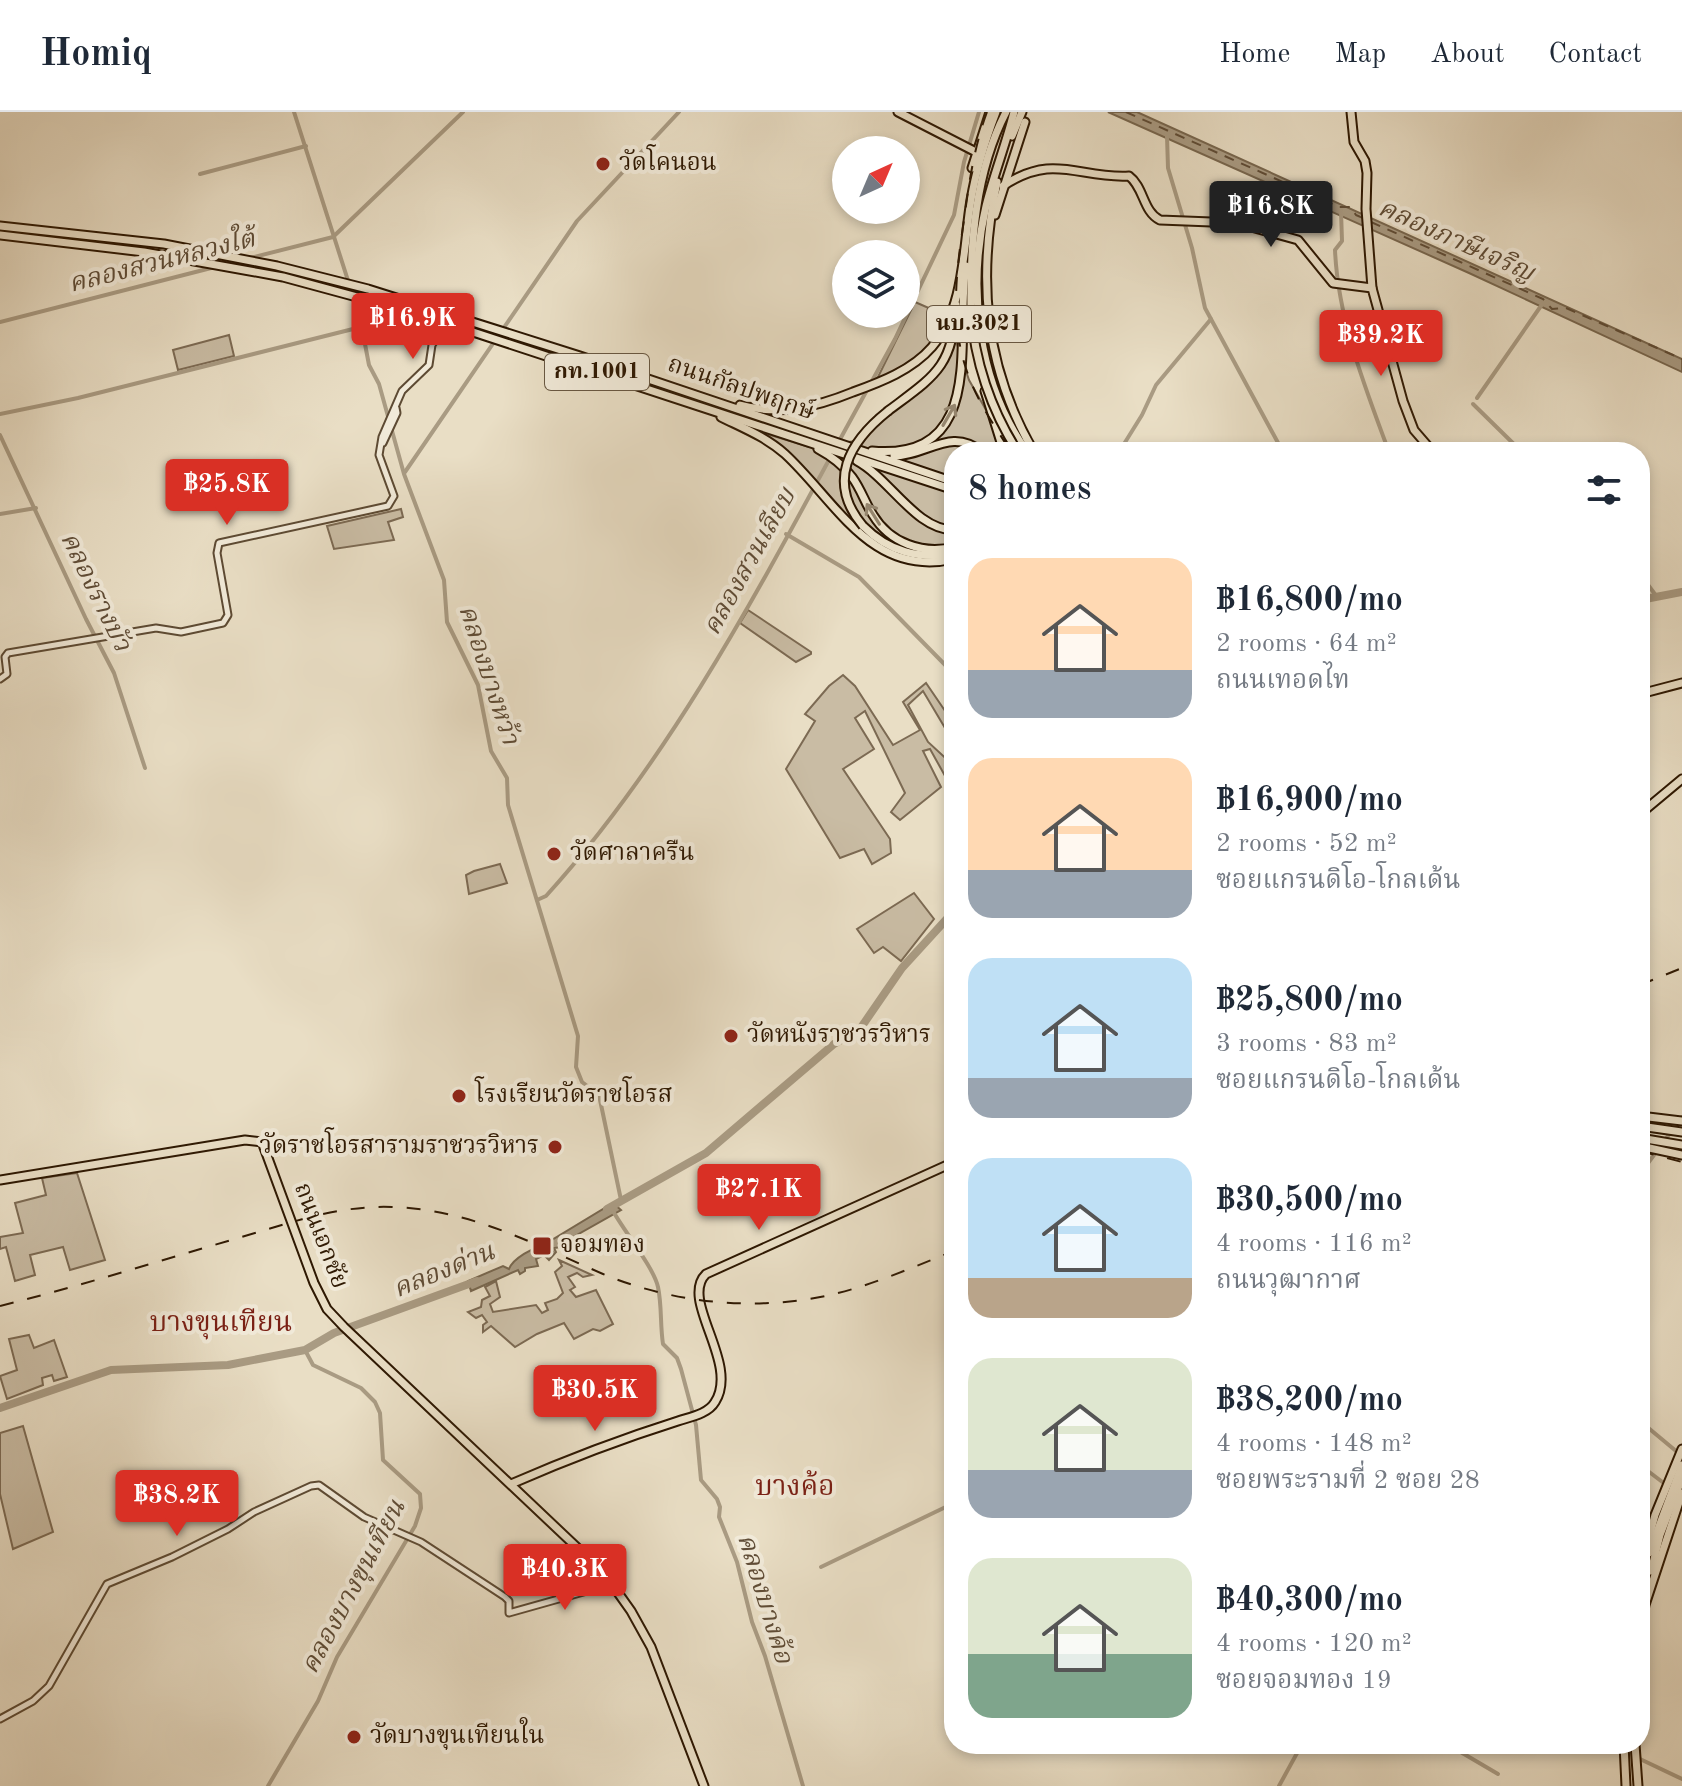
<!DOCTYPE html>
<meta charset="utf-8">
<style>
:root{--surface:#fff;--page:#f2f2f3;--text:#1f2937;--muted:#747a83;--line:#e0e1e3;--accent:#d93025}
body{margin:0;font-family:"Old Standard TT","Noto Serif Thai",serif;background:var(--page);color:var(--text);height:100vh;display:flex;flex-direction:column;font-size:30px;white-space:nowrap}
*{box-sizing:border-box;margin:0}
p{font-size:26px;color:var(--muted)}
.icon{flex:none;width:44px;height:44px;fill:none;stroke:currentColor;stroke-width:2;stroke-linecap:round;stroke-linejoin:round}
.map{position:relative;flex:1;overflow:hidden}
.details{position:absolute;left:944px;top:330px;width:706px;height:1312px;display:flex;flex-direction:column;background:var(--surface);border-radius:32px;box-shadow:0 4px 12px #0003}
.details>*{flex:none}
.needle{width:52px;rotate:44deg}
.fabs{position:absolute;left:832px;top:24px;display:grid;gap:16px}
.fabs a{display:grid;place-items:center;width:88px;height:88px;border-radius:50%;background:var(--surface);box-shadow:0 4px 12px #0003;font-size:40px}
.price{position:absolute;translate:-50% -68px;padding:0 18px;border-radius:8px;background:var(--accent);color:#fff;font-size:26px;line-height:52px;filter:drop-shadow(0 2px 4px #0008)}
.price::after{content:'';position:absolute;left:50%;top:48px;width:24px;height:18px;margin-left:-12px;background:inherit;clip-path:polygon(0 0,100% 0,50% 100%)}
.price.current{background:#222;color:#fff}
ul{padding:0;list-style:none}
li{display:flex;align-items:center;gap:24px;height:200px;padding:0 24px}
li span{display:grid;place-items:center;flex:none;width:224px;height:160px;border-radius:24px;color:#555}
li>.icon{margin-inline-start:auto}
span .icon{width:96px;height:96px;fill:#fffc;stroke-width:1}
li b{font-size:34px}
h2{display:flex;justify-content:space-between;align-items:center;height:96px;padding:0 24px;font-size:34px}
header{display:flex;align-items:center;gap:48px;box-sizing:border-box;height:112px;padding:0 40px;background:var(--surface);border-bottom:2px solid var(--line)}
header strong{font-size:38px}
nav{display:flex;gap:44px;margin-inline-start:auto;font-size:28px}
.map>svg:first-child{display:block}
.green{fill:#c9bca4;stroke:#7c6a53;stroke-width:2}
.water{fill:#a99b83;stroke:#78674f;stroke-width:2}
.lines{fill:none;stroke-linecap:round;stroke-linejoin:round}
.canal{stroke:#a99b83;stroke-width:4}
.river{stroke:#a99b83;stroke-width:8}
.ferry{stroke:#5f4c36;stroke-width:2;stroke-dasharray:10 8;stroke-linecap:butt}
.minor-casing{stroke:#5d4a33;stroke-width:9}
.major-casing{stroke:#2e1802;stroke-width:11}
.minor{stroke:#f1ead9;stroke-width:5}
.major{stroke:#e9dec5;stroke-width:7}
.rail{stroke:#2e1802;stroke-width:2;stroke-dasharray:14 14;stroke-linecap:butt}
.major-bridge-casing{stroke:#2e1802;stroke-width:11;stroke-linecap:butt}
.major-bridge{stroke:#e9dec5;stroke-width:7}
.oneway{stroke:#95856d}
.poi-dot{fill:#8f2418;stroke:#f1ead9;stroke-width:3}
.labels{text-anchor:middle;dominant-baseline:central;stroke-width:8;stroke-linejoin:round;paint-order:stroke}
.shield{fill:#f1ead9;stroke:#685742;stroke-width:2}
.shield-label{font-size:22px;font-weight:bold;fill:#2e1802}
.poi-label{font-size:24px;fill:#2e1802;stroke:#f1ead9;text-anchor:start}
.street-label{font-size:24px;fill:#2e1802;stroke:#f1ead9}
.water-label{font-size:26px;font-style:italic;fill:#5f4c36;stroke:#f1ead9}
.quarter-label{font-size:28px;fill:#7a1f14;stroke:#f1ead9}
</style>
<header>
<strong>Homiq</strong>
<nav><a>Home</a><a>Map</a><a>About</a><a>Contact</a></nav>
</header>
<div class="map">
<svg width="1682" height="1674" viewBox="0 0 1682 1674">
<rect width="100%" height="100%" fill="#e9dec5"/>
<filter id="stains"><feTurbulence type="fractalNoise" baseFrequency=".0025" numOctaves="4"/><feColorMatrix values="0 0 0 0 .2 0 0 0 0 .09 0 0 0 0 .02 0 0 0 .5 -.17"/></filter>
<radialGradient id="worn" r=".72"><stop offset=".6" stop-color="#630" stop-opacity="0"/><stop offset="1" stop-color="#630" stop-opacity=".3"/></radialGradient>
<g class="green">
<polygon points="241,150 388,185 832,332 856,329 927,268 954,223 969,268 1010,340 954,340 954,441 925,445 865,427 802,361 754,318 809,335 823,332 448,207 361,181 236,152"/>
<path d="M915 190 947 204C930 240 910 251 876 269Z"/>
<polygon points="229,223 234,244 178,258 173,238"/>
<polygon points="401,397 403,405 388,410 394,428 334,437 327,414"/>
<polygon points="748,498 811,540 811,542 796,550 740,511"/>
<polygon points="843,563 855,574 893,633 920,618 903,590 926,571 954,612 954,631 923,579 908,593 928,630 953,653 954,680 930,637 923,639 941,675 900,708 891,700 905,681 865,599 855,606 874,637 843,657 890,727 891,741 872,752 864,737 840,746 786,657 815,609 805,602 829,574"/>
<polygon points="500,752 507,771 469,782 466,763 474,759"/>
<polygon points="914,781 934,807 901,849 883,835 874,841 857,817"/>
<polygon points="77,1061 105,1148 70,1158 63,1135 30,1143 35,1163 15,1169 6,1135 0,1137 0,1125 23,1121 15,1091 46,1083 42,1066"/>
<polygon points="559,1148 592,1163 583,1165 577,1161 568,1165 575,1175 570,1178 576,1185 596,1178 613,1212 600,1219 593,1217 574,1227 564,1211 537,1222 515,1235 491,1214 483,1220 483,1213 487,1210 482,1203 476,1206 468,1200 481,1195 482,1188 490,1184 485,1175 496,1169 500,1185 490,1192 493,1200 536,1193 542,1201 548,1198 545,1191 557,1187 563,1181 555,1160 562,1154"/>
<polygon points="29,1223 34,1236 54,1228 67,1265 54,1269 52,1263 42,1266 43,1273 7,1287 0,1264 17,1258 9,1227"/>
<polygon points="23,1314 53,1420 13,1437 0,1382 0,1321"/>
</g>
<g class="water">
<polygon points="1108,0 1137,0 1682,247 1682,260 1469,161"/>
<path d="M613 1091 621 1098 561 1132 562 1135 554 1136 556 1140 549 1148 544 1143 536 1147 538 1154 525 1156V1159L520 1162 518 1158 471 1179 468 1169 503 1154 509 1157C513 1146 533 1136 545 1132Z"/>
</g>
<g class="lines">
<g class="canal">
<polyline points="294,0 360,206 369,253 379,272 404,362 444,468 447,510 478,573 491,639 507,666 508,693 578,924 576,955 582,970 599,983 621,1088"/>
<polyline points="1167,24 1168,56 1192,136 1205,196 1283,340"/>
<polyline points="200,62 306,34"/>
<path d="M1341 99 1342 129 1335 138C1338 208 1365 275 1389 340"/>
<polyline points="246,147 333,125 463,0"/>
<polyline points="0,210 215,155"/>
<polyline points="1477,286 1543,191"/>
<polyline points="1473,292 1522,340"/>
<polyline points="0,302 78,286 361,215"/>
<polyline points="0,323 86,507 114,561 145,656"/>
<polyline points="838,331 895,227 954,103 964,50 979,0"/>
<polyline points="1119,340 1142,303 1156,273 1211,207"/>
<polyline points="405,360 577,109 679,0"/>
<polyline points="0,402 36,396"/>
<polyline points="786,422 859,465 954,562"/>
<polyline points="1640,462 1657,485"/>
<path d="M537 788 546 784C663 655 748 498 830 346"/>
<polyline points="1640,1062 1682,1005"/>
<path d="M613 1099C624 1119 654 1156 658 1175 662 1194 660 1213 663 1232L677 1246 681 1257 696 1313 701 1368 717 1387 720 1395 719 1405 737 1450 752 1510 765 1544 803 1674"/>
<polyline points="1640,1309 1676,1339"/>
<polyline points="1640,1353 1665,1372"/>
<polyline points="1640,1396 1649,1403"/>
<polyline points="821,1455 954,1391"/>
<polyline points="1447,1632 1498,1662"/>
<polyline points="1612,1632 1618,1635"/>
<polyline points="1640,1647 1682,1667"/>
<polyline points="268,1674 318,1589 337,1545 415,1414 421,1396 420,1382 383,1348 380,1301 375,1290 361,1276 313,1253 305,1238"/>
<polyline points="1279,1674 1302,1632"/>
</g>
<g class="river">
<polyline points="1640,488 1682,480"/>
<polyline points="607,1097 706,1041 834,932 860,917 902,856 954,799"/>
<polyline points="0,1296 111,1258 228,1253 305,1238 334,1221 477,1169"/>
</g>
<g class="ferry">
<polyline points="1126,0 1339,95 1350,95 1356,103 1365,107"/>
<polyline points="1371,110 1543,187 1552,197 1566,196 1682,247"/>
</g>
<g class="minor-casing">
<g id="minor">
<polyline points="383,331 397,301 396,296"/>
<polyline points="0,567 7,562 5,545 8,541 156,516 181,520 223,511 228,503 217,441 219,431 388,394 394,384 379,343 382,325 402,279 429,253 432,233 446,212"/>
<polyline points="0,1607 33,1589 49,1574 107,1472 172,1445 228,1417 254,1400 311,1374 319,1373 364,1405 421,1430 505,1485 509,1489 509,1501 612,1472"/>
</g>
</g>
<g class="major-casing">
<g id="major">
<polyline points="898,0 976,40"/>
<path d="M1014 0C1006 32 994 62 986 94 967 176 977 270 1027 340"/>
<polyline points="1351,0 1354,30 1365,49 1367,61 1366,97 1372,176"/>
<polyline points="1012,24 1022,0"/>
<polyline points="972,56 990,0"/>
<path d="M997 70C977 166 984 254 1034 340"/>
<path d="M1003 74C1054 40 1079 67 1129 64 1144 75 1143 100 1160 108L1237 111 1298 128 1333 171 1372 176 1403 289 1414 318 1433 340"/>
<polyline points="995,103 1025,10"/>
<polyline points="0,114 164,132 277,154 368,177 580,244 954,370"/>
<polyline points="0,123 144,140 283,165 412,200 954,378"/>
<path d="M971 198C970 132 975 60 1006 0"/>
<polyline points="985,279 1004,340"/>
<path d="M740 293C780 304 816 295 853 280 881 270 912 258 932 235 965 196 963 136 971 88 976 58 985 29 996 0"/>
<path d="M888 299C933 265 954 255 956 193"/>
<path d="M721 305C743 316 766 325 785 342 836 389 871 466 954 447"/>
<path d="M818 337C831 344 843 353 852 365 861 377 865 391 873 403 890 431 923 443 954 435"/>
<path d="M872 339C989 349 954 224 966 154"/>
<path d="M894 344C927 344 951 314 982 340"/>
<path d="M857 349C890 367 916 418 954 418"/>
<path d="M863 414C889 440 918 447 954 442"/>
<polyline points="1640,582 1682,571"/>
<polyline points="1640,702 1682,667"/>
<polyline points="1640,1004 1682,1009"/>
<polyline points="1640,1014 1682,1020"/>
<polyline points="1640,1026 1682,1033"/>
<polyline points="1640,1034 1682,1043"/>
<polyline points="0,1068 245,1028 262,1030 314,1171 327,1197 344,1215 604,1461 631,1499 651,1535 704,1674"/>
<path d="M511 1372C566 1348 621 1327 678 1309 690 1305 708 1302 715 1290 740 1251 679 1188 706 1162L954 1050"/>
<polyline points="1649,1441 1682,1353"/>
<polyline points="1640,1458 1655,1403 1682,1337"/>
<polyline points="1651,1459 1660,1423 1682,1366"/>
<polyline points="1640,1521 1645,1493 1682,1381"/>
<polyline points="1624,1632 1626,1674"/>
<polyline points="1635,1632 1638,1674"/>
</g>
</g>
<use href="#minor" class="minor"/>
<use href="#major" class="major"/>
<g class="rail">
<path d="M987 0C974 35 969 71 964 108 956 161 949 213 969 265 979 292 996 316 1011 340"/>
<polyline points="1640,873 1682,856"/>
<polyline points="1640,1039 1682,1050"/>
<path d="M0 1194C80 1174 159 1149 238 1126 290 1111 338 1093 392 1095 469 1097 534 1132 603 1162 675 1192 759 1200 834 1182 876 1172 915 1154 954 1139"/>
</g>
<g class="major-bridge-casing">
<g id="major-bridge">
<path d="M971 198C974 248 991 298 1018 340"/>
<path d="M863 414C826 370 849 330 888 299"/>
</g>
</g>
<use href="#major-bridge" class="major-bridge"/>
</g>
<defs><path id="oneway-shaft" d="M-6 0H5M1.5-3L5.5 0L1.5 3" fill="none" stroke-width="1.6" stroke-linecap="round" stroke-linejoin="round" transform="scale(2)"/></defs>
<g class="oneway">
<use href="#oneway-shaft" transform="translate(949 303) rotate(-60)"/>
<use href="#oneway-shaft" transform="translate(873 402) rotate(-122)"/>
</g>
<g class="poi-dot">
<circle cx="603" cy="52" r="8"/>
<circle cx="554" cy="742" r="8"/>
<circle cx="731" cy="924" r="8"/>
<circle cx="459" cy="984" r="8"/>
<circle cx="555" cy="1035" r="8"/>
<rect x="532" y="1124" width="20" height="20" rx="4"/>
<circle cx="354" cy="1625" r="8"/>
</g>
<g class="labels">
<g class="shield">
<rect x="927" y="194" width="104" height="36" rx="6"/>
<rect x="545" y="242" width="104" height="36" rx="6"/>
</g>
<g class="shield-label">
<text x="979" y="212">นบ.3021</text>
<text x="597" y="260">กท.1001</text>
</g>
<g class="poi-label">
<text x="619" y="52">วัดโคนอน</text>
<text x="570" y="742">วัดศาลาครืน</text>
<text x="747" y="924">วัดหนังราชวรวิหาร</text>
<text x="475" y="984">โรงเรียนวัดราชโอรส</text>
<text x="539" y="1035" text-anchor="end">วัดราชโอรสารามราชวรวิหาร</text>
<text x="560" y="1134">จอมทอง</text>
<text x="370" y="1625">วัดบางขุนเทียนใน</text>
</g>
<g class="street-label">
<text transform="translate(741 277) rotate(19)">ถนนกัลปพฤกษ์</text>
<text transform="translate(320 1124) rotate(69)">ถนนเอกชัย</text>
</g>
<g class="water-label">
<text transform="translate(1456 129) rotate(24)">คลองภาษีเจริญ</text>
<text transform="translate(162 150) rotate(-14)">คลองสวนหลวงใต้</text>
<text transform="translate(750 450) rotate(-61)">คลองสวนเลียบ</text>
<text transform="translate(95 480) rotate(64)">คลองรางบัว</text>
<text transform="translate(488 563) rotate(72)">คลองบางหว้า</text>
<text transform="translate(444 1159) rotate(-22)">คลองด่าน</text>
<text transform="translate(354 1475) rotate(-62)">คลองบางขุนเทียน</text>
<text transform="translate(764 1487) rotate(73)">คลองบางค้อ</text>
</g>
<g class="quarter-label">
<text x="221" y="1212">บางขุนเทียน</text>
<text x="795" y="1376">บางค้อ</text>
</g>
</g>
<rect width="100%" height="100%" filter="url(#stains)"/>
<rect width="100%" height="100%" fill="url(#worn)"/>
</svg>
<div class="fabs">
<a><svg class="needle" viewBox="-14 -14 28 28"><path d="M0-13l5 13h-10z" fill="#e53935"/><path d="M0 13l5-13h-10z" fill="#747a83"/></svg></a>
<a><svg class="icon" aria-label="layers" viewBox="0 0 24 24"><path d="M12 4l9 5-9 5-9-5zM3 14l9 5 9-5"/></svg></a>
</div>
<b class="price current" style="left:1271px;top:137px">฿16.8K</b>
<b class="price" style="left:413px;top:249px">฿16.9K</b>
<b class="price" style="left:1381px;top:266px">฿39.2K</b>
<b class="price" style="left:227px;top:415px">฿25.8K</b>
<b class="price" style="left:759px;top:1120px">฿27.1K</b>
<b class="price" style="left:595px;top:1321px">฿30.5K</b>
<b class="price" style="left:177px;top:1426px">฿38.2K</b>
<b class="price" style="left:565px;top:1500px">฿40.3K</b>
<section class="details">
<h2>8 homes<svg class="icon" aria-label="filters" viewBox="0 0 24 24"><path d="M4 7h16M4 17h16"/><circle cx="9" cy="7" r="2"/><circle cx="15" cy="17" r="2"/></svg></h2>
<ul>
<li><span style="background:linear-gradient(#ffd9b3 70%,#9aa5b1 0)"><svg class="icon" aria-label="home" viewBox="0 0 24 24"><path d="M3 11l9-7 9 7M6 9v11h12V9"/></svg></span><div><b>฿16,800/mo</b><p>2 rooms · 64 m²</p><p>ถนนเทอดไท</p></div></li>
<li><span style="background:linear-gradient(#ffd9b3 70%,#9aa5b1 0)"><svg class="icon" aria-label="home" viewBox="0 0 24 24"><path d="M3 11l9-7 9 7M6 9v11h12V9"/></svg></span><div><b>฿16,900/mo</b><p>2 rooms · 52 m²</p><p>ซอยแกรนดิโอ-โกลเด้น</p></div></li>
<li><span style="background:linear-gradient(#bfe0f5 75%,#9aa5b1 0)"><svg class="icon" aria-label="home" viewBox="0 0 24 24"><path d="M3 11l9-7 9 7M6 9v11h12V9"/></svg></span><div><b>฿25,800/mo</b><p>3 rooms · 83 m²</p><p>ซอยแกรนดิโอ-โกลเด้น</p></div></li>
<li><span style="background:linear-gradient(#bfe0f5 75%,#b9a48a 0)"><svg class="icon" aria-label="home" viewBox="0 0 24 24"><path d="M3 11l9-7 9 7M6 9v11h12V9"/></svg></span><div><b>฿30,500/mo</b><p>4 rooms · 116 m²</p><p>ถนนวุฒากาศ</p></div></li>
<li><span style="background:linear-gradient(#dfe7d0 70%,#9aa5b1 0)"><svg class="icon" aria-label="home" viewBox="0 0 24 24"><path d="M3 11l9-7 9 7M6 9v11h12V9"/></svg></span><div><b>฿38,200/mo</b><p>4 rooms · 148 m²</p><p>ซอยพระรามที่ 2 ซอย 28</p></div></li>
<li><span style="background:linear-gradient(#dfe7d0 60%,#7fa58c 0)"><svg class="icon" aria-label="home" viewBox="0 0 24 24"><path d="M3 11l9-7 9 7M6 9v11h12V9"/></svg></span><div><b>฿40,300/mo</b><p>4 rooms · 120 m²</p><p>ซอยจอมทอง 19</p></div></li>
</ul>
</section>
</div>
